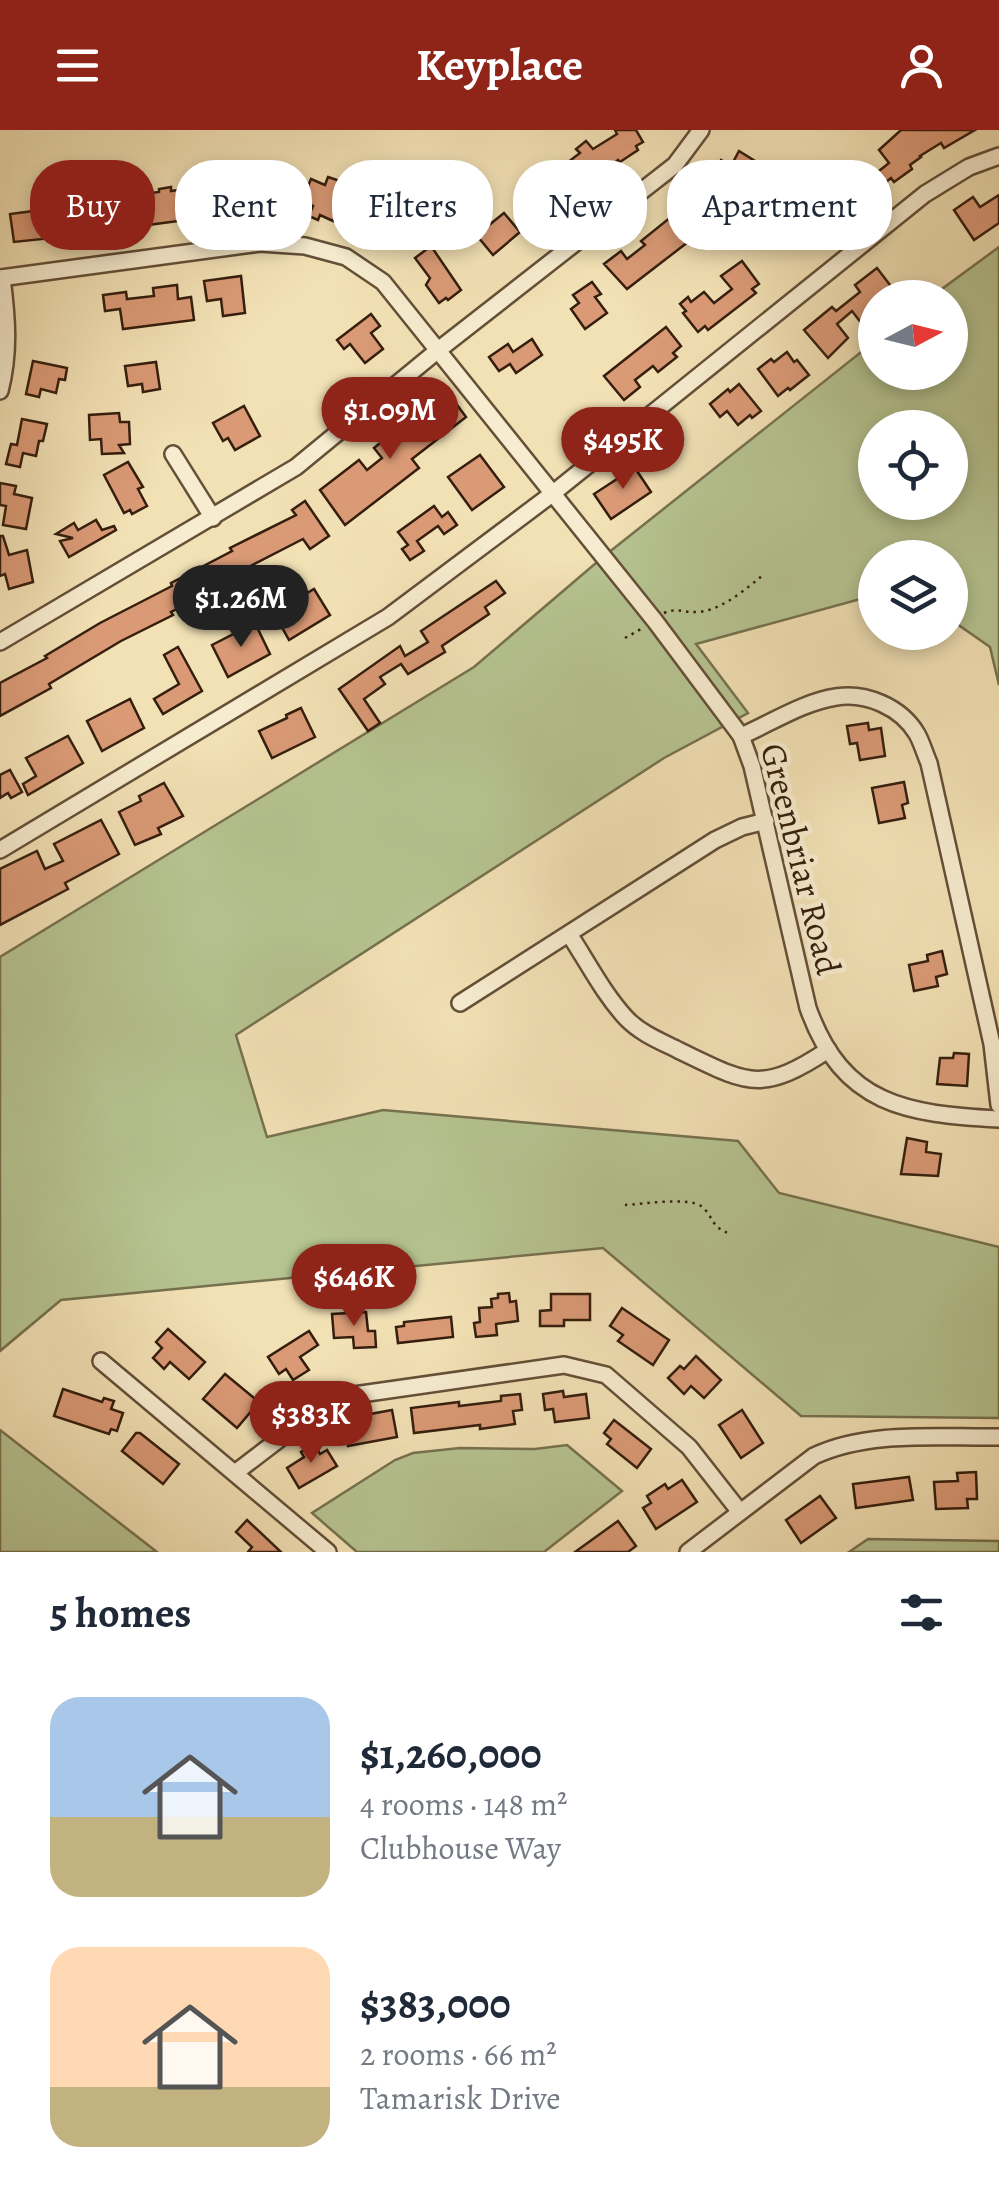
<!DOCTYPE html>
<meta charset="utf-8">
<style>
:root{--surface:#fff;--page:#f6f6f7;--text:#1f2937;--muted:#747a83;--accent:#8f2418}
body{margin:0;font-family:Alegreya,serif;background:var(--page);color:var(--text);height:100vh;display:flex;flex-direction:column;font-size:38px;white-space:nowrap}
*{box-sizing:border-box;margin:0}
p{font-size:32px;color:var(--muted)}
.icon{flex:none;width:55px;height:55px;fill:none;stroke:currentColor;stroke-width:2;stroke-linecap:round;stroke-linejoin:round}
.map{position:relative;height:1422px;overflow:hidden}
.drawer{display:flex;flex-direction:column;background:var(--surface);flex:1}
.drawer>*{flex:none}
.top-card{position:absolute;left:30px;top:30px;width:940px;height:90px;display:flex;gap:20px}
.needle{width:65px;rotate:83deg}
.fabs{position:absolute;left:858px;top:150px;display:grid;gap:20px}
.fabs a{display:grid;place-items:center;width:110px;height:110px;border-radius:50%;background:var(--surface);box-shadow:0 5px 15px #0003;font-size:50px}
.price{position:absolute;translate:-50% -85px;padding:0 22px;border-radius:35px;background:var(--accent);color:#fff;font-size:32px;line-height:65px;filter:drop-shadow(0 2px 5px #0008)}
.price::after{content:'';position:absolute;left:50%;top:60px;width:30px;height:22px;margin-left:-15px;background:inherit;clip-path:polygon(0 0,100% 0,50% 100%)}
.price.current{background:#222;color:#fff}
ul{padding:0;list-style:none}
li{display:flex;align-items:center;gap:30px;height:250px;padding:0 50px}
li span{display:grid;place-items:center;flex:none;width:280px;height:200px;border-radius:30px;color:#555}
li>.icon{margin-inline-start:auto}
span .icon{width:120px;height:120px;fill:#fffc;stroke-width:1}
li b{font-size:42px}
h2{display:flex;justify-content:space-between;align-items:center;height:120px;padding:0 50px;font-size:42px}
.pill{padding:0 35px;border-radius:40px;background:var(--surface);box-shadow:0 5px 15px #0003;font-size:35px;line-height:90px}
.pill.current{background:var(--accent);color:#fff}
header{display:flex;justify-content:space-between;align-items:center;height:130px;padding:0 50px;background:var(--accent);color:#fff;font-size:45px;font-weight:600}
.map>svg:first-child{display:block}
.green{fill:#b6c491;stroke:#76714f;stroke-width:2.5;fill-rule:evenodd}
.building{fill:#da9a76;stroke:#351e0d;stroke-width:2.5}
.lines{fill:none;stroke-linecap:round;stroke-linejoin:round}
.minor-casing{stroke:#644f37;stroke-width:20}
.path{stroke:#351e0d;stroke-width:2.5;stroke-dasharray:2.5 5;stroke-linecap:butt}
.minor{stroke:#f7eccf;stroke-width:15}
.labels{text-anchor:middle;dominant-baseline:central;stroke-width:9;stroke-linejoin:round;paint-order:stroke}
.street-label{font-size:35px;fill:#351e0d;stroke:#f7eccf}
</style>
<header><svg class="icon" aria-label="menu" viewBox="0 0 24 24"><path d="M4 6h16M4 12h16M4 18h16"/></svg>Keyplace<svg class="icon" aria-label="person" viewBox="0 0 24 24"><circle cx="12" cy="8" r="4"/><path d="M4 21q1-7 8-7t8 7"/></svg></header>
<div class="map">
<svg width="999" height="1422" viewBox="0 0 999 1422">
<rect width="100%" height="100%" fill="#f2e1b5"/>
<filter id="stains"><feTurbulence type="fractalNoise" baseFrequency=".002" numOctaves="4"/><feColorMatrix values="0 0 0 0 .2 0 0 0 0 .09 0 0 0 0 .02 0 0 0 .5 -.17"/></filter>
<radialGradient id="worn" r=".72"><stop offset=".6" stop-color="#630" stop-opacity="0"/><stop offset="1" stop-color="#630" stop-opacity=".3"/></radialGradient>
<g class="green">
<path d="M999 117V555L990 517 950 489V428H875V465L696 514 748 583 664 628 236 905 267 1007 383 980 738 1011 779 1063 999 1117V1288L801 1286 603 1118 61 1170 0 1221V827L474 537 603 427 875 211V242H950V168L931 167ZM875 298H950V372H875Z"/>
<polygon points="0,1300 157,1422 0,1422"/>
<polygon points="567,1315 622,1361 544,1422 357,1422 312,1383 395,1330 413,1323 460,1318 535,1319"/>
<polygon points="868,1409 999,1411 999,1422 849,1422"/>
</g>
<g class="building">
<polygon points="615,0 636,0 643,12 636,16 638,20 620,32 618,30 598,46 601,49 583,64 577,57 558,73 563,79 544,94 533,80 538,76 529,66 551,48 558,57 575,43 567,33 580,23 576,19 586,11 593,19 617,4"/>
<polygon points="901,0 975,0 944,18 941,13 920,26 921,27 910,35 912,39 894,52 891,48 871,64 876,69 856,85 844,69 848,66 840,57 863,39 870,48 889,33 879,20"/>
<polygon points="739,21 755,31 748,43 755,47 745,65 728,55 718,72 725,80 688,112 627,159 604,134 621,121 627,129 645,115 641,111 681,79 678,76 695,62 700,68 721,30 731,36"/>
<polygon points="328,47 340,51 337,58 345,61 333,91 320,85 318,90 309,86 313,76 302,71 311,49 325,55"/>
<polygon points="264,48 268,79 234,84 233,76 208,79 209,87 140,96 140,93 51,103 52,108 14,112 10,84 41,80 42,90 67,87 67,80 121,74 122,82 146,79 144,64 159,62 159,59 171,57 171,61"/>
<polygon points="999,65 999,93 974,110 954,80 973,67 980,77"/>
<polygon points="370,73 412,96 402,115 378,102 374,109 356,99"/>
<polygon points="504,83 520,102 493,125 473,101 485,91 489,95"/>
<polygon points="431,116 461,160 448,170 446,168 439,173 426,155 430,148 415,128"/>
<polygon points="742,131 759,154 752,159 756,163 708,200 705,196 698,202 683,183 686,181 680,174 688,167 691,172 704,162 714,173 732,159 721,146"/>
<polygon points="877,138 900,168 875,168 875,183 862,194 852,181 837,194 848,208 828,228 804,200 832,177 836,181 860,162 855,155"/>
<polygon points="241,146 245,183 223,186 221,169 207,171 204,151"/>
<polygon points="592,152 601,164 595,167 607,183 585,199 571,179 579,173 573,165"/>
<polygon points="177,155 178,169 191,167 194,190 123,199 120,179 105,181 103,165 126,162 127,169 154,166 153,158"/>
<polygon points="371,184 380,196 371,203 383,219 365,233 350,214 344,219 337,210"/>
<polygon points="666,197 681,216 673,223 677,227 658,242 653,236 635,250 640,257 624,270 604,246"/>
<polygon points="532,209 542,225 516,243 510,234 499,241 489,227 508,214 513,222"/>
<polygon points="787,222 794,232 797,230 809,245 790,260 788,258 778,266 758,239 771,229 774,232"/>
<polygon points="33,231 67,238 65,250 59,249 56,263 41,259 39,267 26,264"/>
<polygon points="156,232 160,259 143,262 142,254 128,256 125,236"/>
<polygon points="739,254 761,281 752,288 750,285 738,295 727,281 720,287 710,274 728,259 730,262"/>
<polygon points="449,264 466,287 412,329 419,338 345,395 320,360 359,330 367,340 382,328 374,318 385,309 387,311"/>
<polygon points="244,276 260,306 235,320 228,308 223,311 213,293"/>
<polygon points="119,283 120,292 129,292 130,314 119,315 124,323 102,324 101,309 90,310 89,285"/>
<polygon points="22,289 47,294 43,311 39,311 36,326 23,323 20,337 6,334 11,314 17,315"/>
<polygon points="480,325 504,357 472,380 448,347"/>
<polygon points="128,332 143,357 138,359 147,376 132,384 130,380 124,383 104,345"/>
<polygon points="633,335 651,362 611,389 594,364 620,347 619,344"/>
<polygon points="0,353 16,356 14,364 32,368 26,399 3,395 6,376 0,375"/>
<polygon points="305,371 329,406 310,419 303,409 231,446 233,450 171,482 173,485 121,511 49,554 51,558 0,586 0,553 47,528 45,526 100,493 172,456 171,453 232,421 230,418 296,385 292,380"/>
<polygon points="434,376 442,387 448,382 457,395 444,404 438,396 417,411 424,421 410,430 402,419 408,415 398,402"/>
<polygon points="96,390 102,400 114,396 116,400 69,427 60,411 73,408 56,404 74,393 78,400"/>
<polygon points="0,406 3,406 9,425 27,420 33,452 9,459 5,444 0,446"/>
<polygon points="496,451 505,463 485,477 489,484 442,516 445,522 408,544 401,534 380,547 385,554 364,569 380,593 368,601 339,559 400,516 405,526 428,512 421,501"/>
<polygon points="314,459 330,485 289,510 274,483"/>
<polygon points="255,493 270,524 228,547 212,515"/>
<polygon points="178,517 202,561 163,584 154,569 179,554 164,525"/>
<polygon points="130,569 144,598 102,621 87,591"/>
<polygon points="301,578 315,607 272,628 259,601 287,588 286,585"/>
<polygon points="868,593 869,600 881,598 885,626 860,630 857,613 850,614 847,596"/>
<polygon points="68,606 83,633 28,665 23,654 36,646 26,628"/>
<polygon points="10,640 22,662 11,668 8,663 0,668 0,645"/>
<polygon points="904,652 908,673 902,675 905,688 879,693 872,658"/>
<polygon points="164,653 183,686 158,698 161,704 135,715 119,682 141,671 139,666"/>
<polygon points="101,690 119,724 65,753 68,759 0,795 0,739 37,721 45,739 63,731 54,714"/>
<polygon points="942,821 947,844 936,847 938,856 914,861 909,835 928,831 927,825"/>
<polygon points="954,923 969,924 967,956 937,954 940,928 953,928"/>
<polygon points="907,1008 927,1012 926,1022 941,1024 938,1046 901,1044"/>
<polygon points="509,1163 510,1172 516,1171 518,1191 496,1194 497,1205 476,1207 474,1193 480,1192 479,1178 492,1177 491,1169 498,1168 498,1164"/>
<polygon points="551,1164 590,1164 590,1190 564,1190 564,1196 540,1196 540,1181 551,1180"/>
<polygon points="622,1178 669,1210 653,1235 618,1211 623,1205 610,1196"/>
<polygon points="366,1182 368,1201 375,1201 376,1217 354,1218 353,1207 334,1208 332,1184"/>
<polygon points="451,1187 453,1207 398,1213 396,1197 404,1196 404,1192"/>
<polygon points="168,1199 205,1232 189,1249 170,1232 164,1239 153,1228 162,1218 156,1212"/>
<polygon points="309,1201 318,1215 300,1227 309,1240 293,1250 286,1239 279,1244 268,1227"/>
<polygon points="696,1226 721,1250 704,1268 691,1256 684,1264 668,1248 680,1236 684,1239"/>
<polygon points="225,1244 259,1272 237,1298 203,1269"/>
<polygon points="63,1259 102,1272 104,1268 114,1271 111,1279 123,1283 117,1301 111,1299 109,1304 54,1286"/>
<polygon points="563,1261 564,1267 586,1264 589,1288 555,1292 553,1279 545,1280 543,1264"/>
<polygon points="520,1264 522,1280 513,1281 515,1294 480,1299 480,1295 414,1303 411,1278 459,1272 459,1276 501,1271 501,1266"/>
<polygon points="392,1280 397,1307 348,1316 343,1289"/>
<polygon points="742,1280 763,1313 741,1328 719,1295"/>
<polygon points="614,1290 651,1319 637,1338 607,1314 611,1309 604,1303"/>
<polygon points="136,1303 140,1303 179,1334 163,1354 122,1321"/>
<polygon points="315,1314 320,1324 327,1320 337,1336 299,1358 287,1338 304,1327 301,1322"/>
<polygon points="976,1342 977,1369 967,1369 968,1378 936,1379 934,1352 958,1351 957,1343"/>
<polygon points="909,1347 913,1370 856,1378 853,1354"/>
<polygon points="682,1350 697,1372 656,1399 643,1378 651,1373 647,1366 665,1354 668,1359"/>
<polygon points="820,1366 836,1388 801,1413 786,1390"/>
<polygon points="247,1390 281,1422 248,1422 252,1417 236,1402"/>
<polygon points="618,1391 636,1416 628,1422 575,1422"/>
</g>
<g class="lines">
<g class="minor-casing">
<g id="minor">
<path d="M0 148 260 113 305 116 346 127 383 152 655 491 741 606 752 636 808 878C843 976 907 984 999 989"/>
<path d="M0 261C10 222 7 187 2 148"/>
<polyline points="173,324 213,388"/>
<polyline points="0,512 296,337 437,221 675,35 701,0"/>
<path d="M741 606C771 593 803 572 836 567 866 562 901 577 917 604 922 613 925 624 929 633L992 914 999 975"/>
<polyline points="0,720 388,487 552,364 925,64 969,37 999,26"/>
<path d="M569 804C587 831 603 863 626 888 640 903 660 911 678 920 747 953 760 965 828 920"/>
<polyline points="460,873 715,710 742,697 766,691"/>
<polyline points="101,1231 328,1422"/>
<polyline points="235,1343 333,1268 564,1235 606,1245 689,1317 740,1382"/>
<path d="M688 1422 814 1326C869 1300 939 1308 999 1307"/>
</g>
</g>
<g class="path">
<path d="M664 483C677 477 684 483 697 482 721 481 746 459 763 445"/>
<polyline points="625,508 641,499"/>
<path d="M625 1075C642 1074 688 1067 701 1076 715 1087 709 1097 731 1104"/>
</g>
<use href="#minor" class="minor"/>
</g>
<g class="labels">
<g class="street-label">
<text transform="translate(801 729) rotate(76)">Greenbriar Road</text>
</g>
</g>
<rect width="100%" height="100%" filter="url(#stains)"/>
<rect width="100%" height="100%" fill="url(#worn)"/>
</svg>
<div class="fabs">
<a><svg class="needle" viewBox="-14 -14 28 28"><path d="M0-13l5 13h-10z" fill="#e53935"/><path d="M0 13l5-13h-10z" fill="#747a83"/></svg></a>
<a><svg class="icon" aria-label="locate" viewBox="0 0 24 24"><circle cx="12" cy="12" r="6"/><path d="M12 2v4M12 18v4M2 12h4M18 12h4"/></svg></a>
<a><svg class="icon" aria-label="layers" viewBox="0 0 24 24"><path d="M12 4l9 5-9 5-9-5zM3 14l9 5 9-5"/></svg></a>
</div>
<b class="price" style="left:390px;top:332px">$1.09M</b>
<b class="price" style="left:623px;top:362px">$495K</b>
<b class="price current" style="left:241px;top:520px">$1.26M</b>
<b class="price" style="left:354px;top:1199px">$646K</b>
<b class="price" style="left:311px;top:1336px">$383K</b>
<div class="top-card">
<a class="pill current">Buy</a>
<a class="pill">Rent</a>
<a class="pill">Filters</a>
<a class="pill">New</a>
<a class="pill">Apartment</a>
</div>
</div>
<section class="drawer">
<h2>5 homes<svg class="icon" aria-label="filters" viewBox="0 0 24 24"><path d="M4 7h16M4 17h16"/><circle cx="9" cy="7" r="2"/><circle cx="15" cy="17" r="2"/></svg></h2>
<ul>
<li><span style="background:linear-gradient(#a9c7e8 60%,#c2b280 0)"><svg class="icon" aria-label="home" viewBox="0 0 24 24"><path d="M3 11l9-7 9 7M6 9v11h12V9"/></svg></span><div><b>$1,260,000</b><p>4 rooms · 148 m²</p><p>Clubhouse Way</p></div></li>
<li><span style="background:linear-gradient(#ffd9b3 70%,#c2b280 0)"><svg class="icon" aria-label="home" viewBox="0 0 24 24"><path d="M3 11l9-7 9 7M6 9v11h12V9"/></svg></span><div><b>$383,000</b><p>2 rooms · 66 m²</p><p>Tamarisk Drive</p></div></li>
</ul>
</section>
